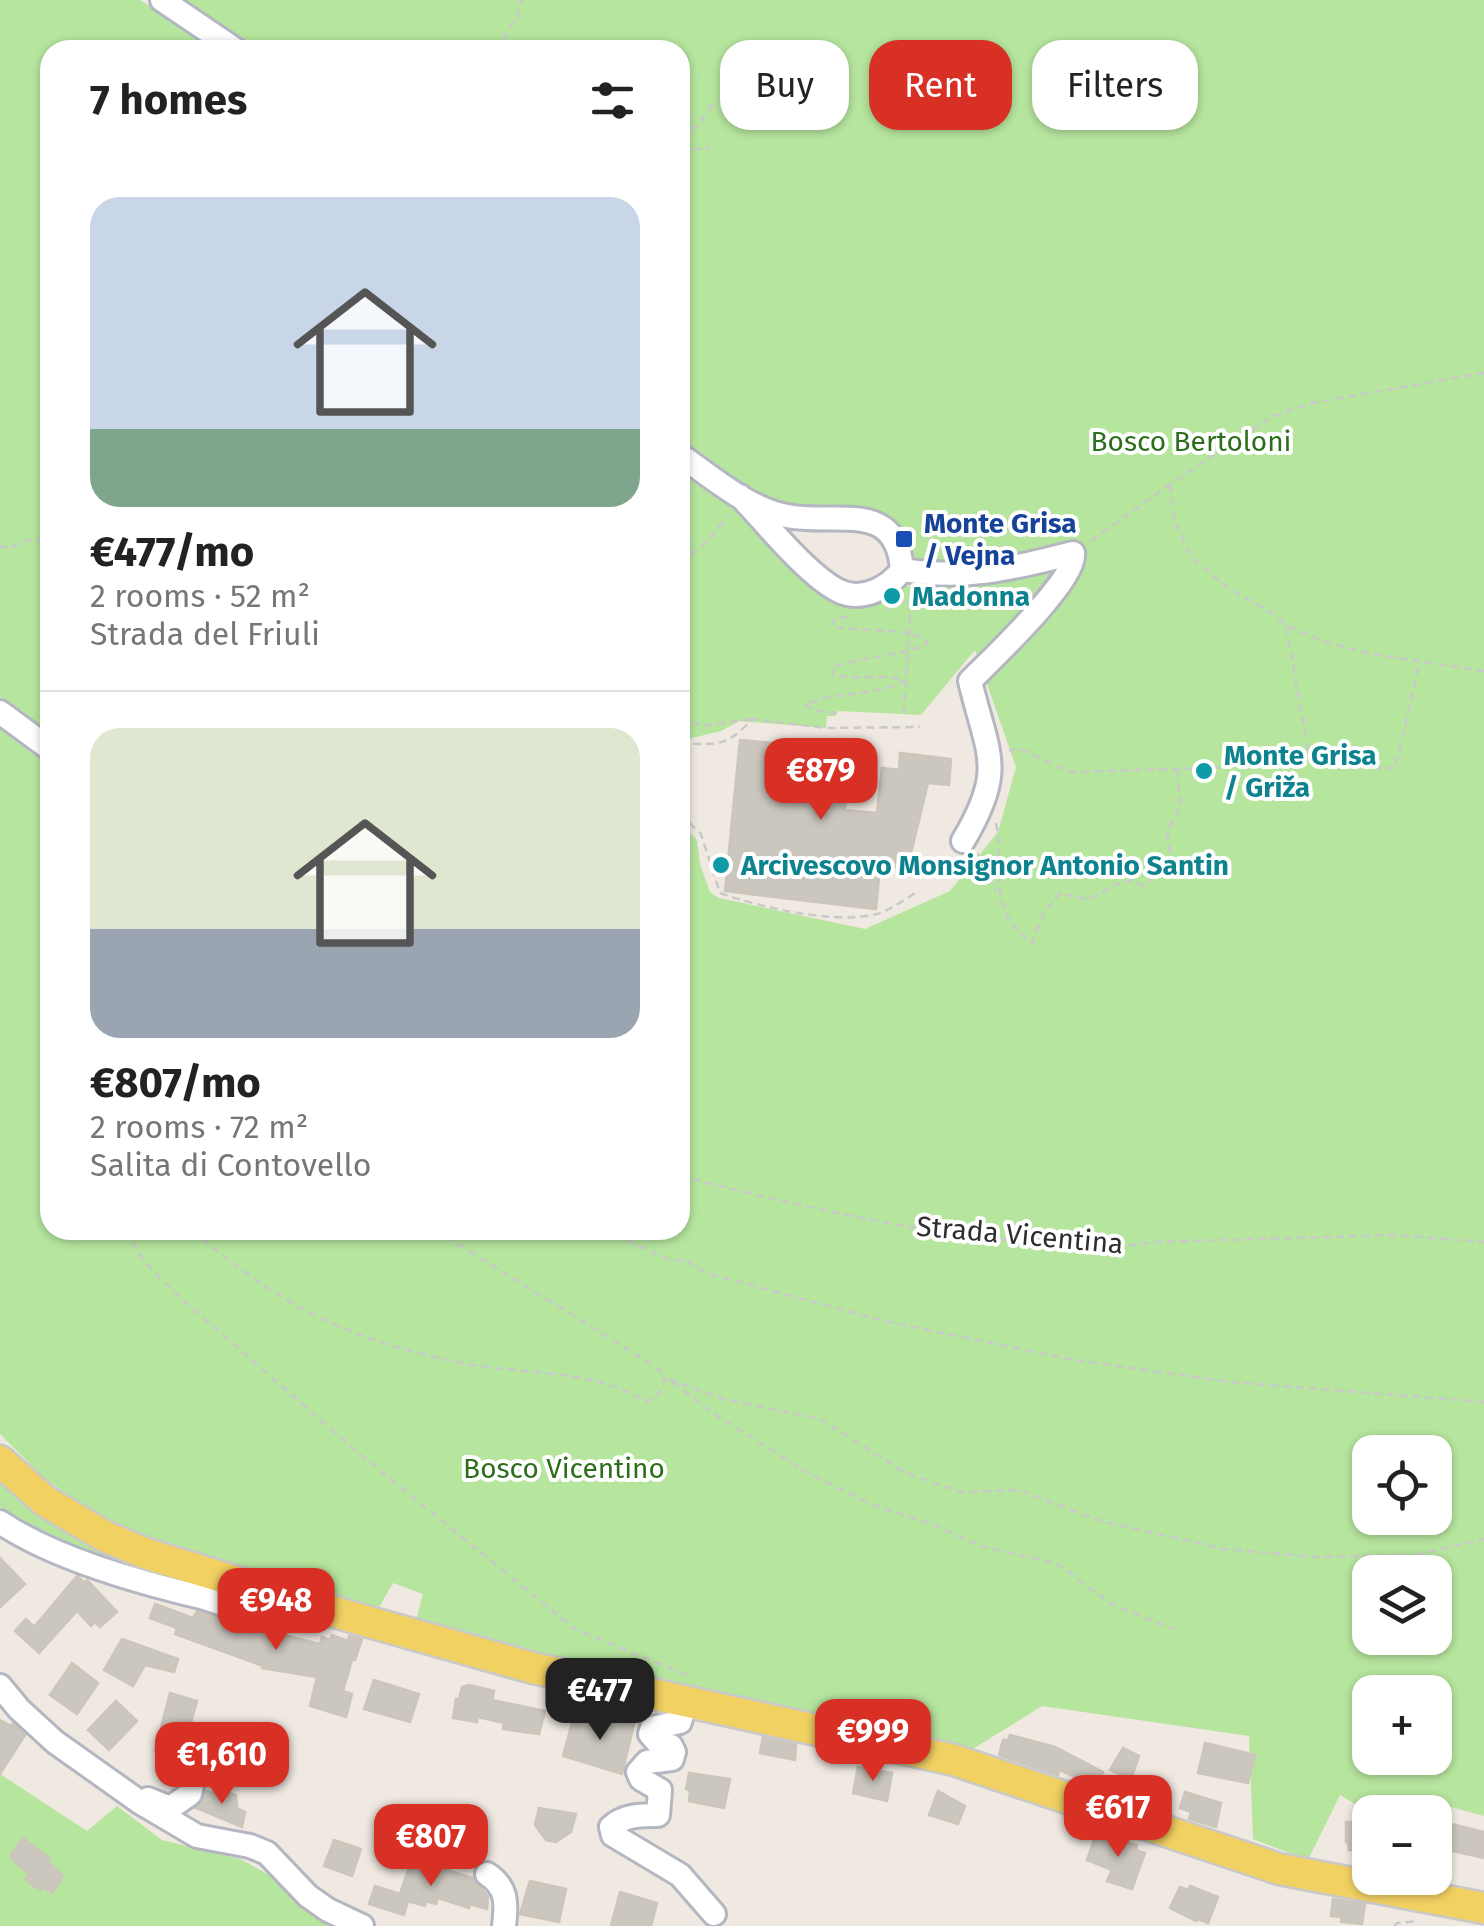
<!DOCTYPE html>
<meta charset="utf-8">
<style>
:root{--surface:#fff;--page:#f2f2f2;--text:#222;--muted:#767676;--line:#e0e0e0;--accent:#d93025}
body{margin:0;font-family:"Fira Sans",sans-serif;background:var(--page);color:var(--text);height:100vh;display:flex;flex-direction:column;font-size:38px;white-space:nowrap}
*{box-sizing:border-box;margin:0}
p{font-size:32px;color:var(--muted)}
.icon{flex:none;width:55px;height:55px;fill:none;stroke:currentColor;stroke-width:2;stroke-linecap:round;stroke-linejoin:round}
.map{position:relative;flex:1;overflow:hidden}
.sheet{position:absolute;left:40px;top:40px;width:650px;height:1200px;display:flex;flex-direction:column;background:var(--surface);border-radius:30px;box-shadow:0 2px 8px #0004}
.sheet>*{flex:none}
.hud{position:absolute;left:720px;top:40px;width:612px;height:90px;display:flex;gap:20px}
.buttons{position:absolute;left:1352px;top:1435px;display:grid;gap:20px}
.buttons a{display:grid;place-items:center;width:100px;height:100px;border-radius:20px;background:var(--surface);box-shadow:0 2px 8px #0004;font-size:50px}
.price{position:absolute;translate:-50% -85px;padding:0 22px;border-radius:20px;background:var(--accent);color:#fff;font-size:32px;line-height:65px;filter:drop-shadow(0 2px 5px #0008)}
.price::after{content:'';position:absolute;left:50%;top:60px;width:30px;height:22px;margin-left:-15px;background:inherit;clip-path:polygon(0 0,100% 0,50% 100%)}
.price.on{background:#222;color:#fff}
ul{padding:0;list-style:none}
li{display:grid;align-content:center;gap:20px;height:530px;padding:0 50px}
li+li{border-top:2px solid var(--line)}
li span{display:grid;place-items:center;height:310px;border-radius:30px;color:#555}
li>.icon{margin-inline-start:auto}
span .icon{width:180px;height:180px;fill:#fffc;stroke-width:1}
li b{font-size:42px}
h2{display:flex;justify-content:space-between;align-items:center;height:120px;padding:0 50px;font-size:42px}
.chip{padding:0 35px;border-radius:30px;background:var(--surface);box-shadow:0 2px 8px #0004;font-size:35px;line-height:90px}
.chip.on{background:var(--accent);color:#fff}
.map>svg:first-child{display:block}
.green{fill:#b6e59e;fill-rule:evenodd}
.building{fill:#cbc7bf;stroke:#cbc5ba;stroke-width:2.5}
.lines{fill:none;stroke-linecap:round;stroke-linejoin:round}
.minor-casing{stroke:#b4b7c1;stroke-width:28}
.major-casing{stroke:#c9c9c9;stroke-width:35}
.path{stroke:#c9c9c9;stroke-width:2.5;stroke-dasharray:8 5;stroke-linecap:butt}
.minor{stroke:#fff;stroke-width:22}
.major{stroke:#f2d163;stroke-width:30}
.transit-dot{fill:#1a4fb4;stroke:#fff;stroke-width:4}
.culture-dot{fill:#0f9aa8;stroke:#fff;stroke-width:4}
.labels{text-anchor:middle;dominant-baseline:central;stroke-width:8;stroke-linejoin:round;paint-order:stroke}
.park-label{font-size:28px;fill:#2c6e1b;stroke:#fff}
.transit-label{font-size:28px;font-weight:bold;fill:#164399;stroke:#fff;text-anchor:start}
.culture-label{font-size:28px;font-weight:bold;fill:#0d838f;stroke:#fff;text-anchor:start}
.street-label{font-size:28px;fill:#2e2e2e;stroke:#fff}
</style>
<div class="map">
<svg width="1484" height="1926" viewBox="0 0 1484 1926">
<rect width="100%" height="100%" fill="#efe9e1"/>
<g class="green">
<polygon points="0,0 140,0 217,50 50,50 50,738 27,721 25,713 0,697"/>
<path d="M181 0H1484V1816L1451 1807 1435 1825V1812L1370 1813 1340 1795 1308 1860 1253 1839 1249 1736 1042 1706 968 1752 652 1682 415 1625 423 1594 393 1583 377 1611 157 1545 96 1515 43 1477 0 1434V721L50 755V1230H680V823L697 840 700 864 710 892 719 898 865 929 950 891 998 832 1016 767 975 650 921 715 838 711 835 716H827L826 728 739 721 721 731 680 741V472L758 526 804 578 843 605 867 604 899 587 925 584V564L915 560C905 488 823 513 773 502 739 494 708 464 680 444V50H262ZM1370 1452H1435V1518H1370ZM1370 1572H1435V1638H1370ZM1370 1692H1435V1758H1370Z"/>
<path d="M0 1474 254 1605C167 1578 78 1555 0 1507Z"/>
<polygon points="0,1774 87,1831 117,1806 162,1840 240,1859 273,1877 333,1926 0,1926"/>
</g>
<g class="building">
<polygon points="740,740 824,748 825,740 857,743 855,767 848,766 845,810 877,813 882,768 899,770 900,753 951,759 949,785 928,783 910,857 904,856 903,868 880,866 876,909 725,891"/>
<polygon points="0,1558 25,1584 0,1607"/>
<polygon points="77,1576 85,1583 87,1580 117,1612 100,1627 95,1622 91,1626 77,1611 39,1653 15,1631 26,1619 34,1627"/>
<polygon points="155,1604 193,1618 197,1611 270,1636 271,1632 320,1644 322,1637 330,1640 332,1635 348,1641 349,1636 362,1639 355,1660 352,1660 343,1691 352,1694 346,1717 310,1706 317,1677 262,1668 263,1666 175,1634 177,1628 150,1618"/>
<polygon points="122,1639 178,1659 174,1672 145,1665 133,1686 104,1670"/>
<polygon points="72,1663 98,1683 77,1714 50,1695"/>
<polygon points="374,1680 419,1694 410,1722 364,1709"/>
<polygon points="469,1685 494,1691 492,1700 545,1711 539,1734 503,1729 504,1723 478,1717 477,1722 453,1718 456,1699 459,1699 462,1687"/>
<polygon points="170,1693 197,1701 190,1726 247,1748 247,1762 229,1768 213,1763 215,1743 204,1733 190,1738 178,1765 158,1759 160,1752 155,1750"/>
<polygon points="116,1701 137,1721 109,1750 88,1730"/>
<polygon points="599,1713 634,1724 622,1774 563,1756 572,1723 582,1725 582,1718 596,1722"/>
<polygon points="0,1720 11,1726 13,1723 25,1735 0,1774"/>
<polygon points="1010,1735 1055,1747 1103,1772 1096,1785 1059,1770 1058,1775 999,1755 1003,1740 1008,1740"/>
<polygon points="763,1737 796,1745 795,1760 760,1753"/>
<polygon points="1205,1743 1255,1755 1248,1783 1198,1773"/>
<polygon points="1123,1748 1139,1756 1131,1779 1110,1770"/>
<polygon points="858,1767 892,1773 887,1801 853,1793"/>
<polygon points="689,1773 730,1779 724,1808 689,1801 690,1791 686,1789"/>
<polygon points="218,1790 236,1795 237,1808 245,1812 242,1827 196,1808 206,1791 217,1794"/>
<polygon points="938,1791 965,1806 958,1824 929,1815"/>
<polygon points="1185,1792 1221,1803 1216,1827 1189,1819 1191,1812 1180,1808"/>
<polygon points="539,1808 576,1814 571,1832 556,1842 546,1840 535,1825"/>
<polygon points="1346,1822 1370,1823 1370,1850 1349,1850 1348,1842 1346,1842"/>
<polygon points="1443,1822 1484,1832 1484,1858 1444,1849 1447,1838 1440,1836"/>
<polygon points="1095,1837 1115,1844 1117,1839 1137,1845 1136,1850 1145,1853 1132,1889 1107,1881 1112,1870 1087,1860"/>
<polygon points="23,1838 50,1859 48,1862 63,1876 52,1893 43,1887 40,1890 25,1879 30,1875 14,1861 11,1854"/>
<polygon points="334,1840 361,1849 352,1876 324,1866"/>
<polygon points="412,1859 473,1878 488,1897 487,1909 470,1904 469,1908 438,1898 436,1904 426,1901 425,1906 408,1901 404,1915 369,1904 375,1886 400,1894"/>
<polygon points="530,1881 566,1889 559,1922 520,1914"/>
<polygon points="1190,1886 1218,1897 1208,1923 1198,1919 1196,1921 1170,1908 1180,1887 1188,1890"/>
<polygon points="620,1892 657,1903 651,1926 611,1926"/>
<polygon points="1333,1899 1365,1904 1362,1924 1341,1922 1342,1917 1331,1916"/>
</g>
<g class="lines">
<g class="minor-casing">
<g id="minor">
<polyline points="162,0 236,50"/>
<path d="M680 455C712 477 748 509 787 516 835 526 897 498 902 570 888 588 862 602 839 591 808 576 765 522 740 496"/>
<path d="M902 570C966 580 1012 569 1073 553 1077 579 992 659 970 681 988 756 1006 769 963 841"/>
<polyline points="0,712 50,749"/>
<path d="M0 1522C53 1558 138 1582 201 1597 217 1602 235 1609 253 1611 267 1612 276 1607 287 1597"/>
<polyline points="0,1686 19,1709 55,1742 141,1803 197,1836 250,1846 267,1853 308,1896 328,1910 362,1926"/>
<path d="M686 1701 680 1722 652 1728 650 1734 658 1743 671 1746 674 1752 672 1759 647 1762 638 1772 641 1779 660 1790 658 1815C641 1815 624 1815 611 1827L613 1835 680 1875 714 1914"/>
<polyline points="148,1799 170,1808 190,1794 201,1748"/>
<path d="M487 1874C507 1887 507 1903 504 1926"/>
</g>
</g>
<g class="major-casing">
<polyline id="major" points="0,1461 45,1501 106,1537 147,1554 348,1616 533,1668 954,1760 1279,1869 1484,1908"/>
</g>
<g class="path">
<polyline points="496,50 518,15 522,0"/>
<polyline points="680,136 698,125 711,106 734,96 748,72 776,45"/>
<polyline points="680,149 710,149"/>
<polyline points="1170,485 1175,522 1192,558 1227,587 1275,615 1286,625 1322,641 1372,654 1484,671"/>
<polyline points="1091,541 1170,484 1274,416 1312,403 1484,373"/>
<polyline points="0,546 10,549 22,541 50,538"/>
<polyline points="680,562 708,541 728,515"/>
<polyline points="887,609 911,598 911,592"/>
<polyline points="1286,627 1309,754 1375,768 1395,768 1420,661"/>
<path d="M837 713 818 711 805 705C836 690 875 698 905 680 882 673 856 681 832 674L833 667C856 658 915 653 928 643 916 625 854 634 831 625L836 618 850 616"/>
<polyline points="904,714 911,600"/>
<polyline points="680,717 702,726 752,719"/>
<path d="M680 744C720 743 723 749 753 719L826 728 920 727"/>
<polyline points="825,744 857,747"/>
<polyline points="1009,751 1018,748 1070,772 1240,767 1276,753 1307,754"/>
<polyline points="808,755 856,760"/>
<path d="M680 814 701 834 720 893C759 907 835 925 877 914 891 910 906 898 919 891"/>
<path d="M996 823C1005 871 985 911 1032 943L1044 913 1060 893 1088 900 1118 884 1133 880 1143 886 1171 861 1167 832 1180 807 1177 769"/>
<polyline points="977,853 996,890"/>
<path d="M680 1176C804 1207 931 1238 1059 1243 1091 1244 1120 1249 1151 1242L1395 1235 1484 1242"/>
<polyline points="127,1230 142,1259 176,1294 356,1451 575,1629 689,1676"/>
<path d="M192 1230C283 1307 345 1339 462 1363 522 1375 593 1368 646 1402 659 1396 665 1390 664 1375L656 1367 435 1230"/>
<polyline points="603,1230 670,1260 687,1261 706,1273 888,1322 1069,1359 1230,1382 1484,1402"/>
<polyline points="669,1379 724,1399 820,1419 906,1473 960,1492 1019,1490 1101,1521 1224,1549 1315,1557 1415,1555 1484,1539"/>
<polyline points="673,1382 711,1412 806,1472 873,1505 938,1526 977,1545 1058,1564 1111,1604 1173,1629"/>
<polyline points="1394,1926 1397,1923 1418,1921"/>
</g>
<use href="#minor" class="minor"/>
<use href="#major" class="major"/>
</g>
<rect class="transit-dot" x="894" y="529" width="20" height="20" rx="5"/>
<g class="culture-dot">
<circle cx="892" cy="596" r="10"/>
<circle cx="1204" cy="771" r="10"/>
<circle cx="721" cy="865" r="10"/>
</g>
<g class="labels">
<g class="park-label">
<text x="1191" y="441">Bosco Bertoloni</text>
<text x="564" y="1468">Bosco Vicentino</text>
</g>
<g class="transit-label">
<text x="924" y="523">Monte Grisa<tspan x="924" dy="32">/ Vejna</tspan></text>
</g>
<g class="culture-label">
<text x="912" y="596">Madonna</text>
<text x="1224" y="755">Monte Grisa<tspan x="1224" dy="32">/ Griža</tspan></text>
<text x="741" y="865">Arcivescovo Monsignor Antonio Santin</text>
</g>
<g class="street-label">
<text transform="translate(1020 1235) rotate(5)">Strada Vicentina</text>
</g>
</g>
</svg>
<div class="buttons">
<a><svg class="icon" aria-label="locate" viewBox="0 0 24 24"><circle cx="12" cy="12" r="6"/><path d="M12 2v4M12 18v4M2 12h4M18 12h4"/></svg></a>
<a><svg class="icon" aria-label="layers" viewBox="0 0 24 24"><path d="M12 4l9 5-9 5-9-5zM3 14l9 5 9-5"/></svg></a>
<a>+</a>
<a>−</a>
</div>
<b class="price" style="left:821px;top:823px">€879</b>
<b class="price" style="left:276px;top:1653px">€948</b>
<b class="price on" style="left:600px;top:1743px">€477</b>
<b class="price" style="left:873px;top:1784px">€999</b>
<b class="price" style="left:222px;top:1807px">€1,610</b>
<b class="price" style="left:1118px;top:1860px">€617</b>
<b class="price" style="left:431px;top:1889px">€807</b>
<div class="hud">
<a class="chip">Buy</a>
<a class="chip on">Rent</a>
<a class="chip">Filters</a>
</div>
<section class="sheet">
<h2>7 homes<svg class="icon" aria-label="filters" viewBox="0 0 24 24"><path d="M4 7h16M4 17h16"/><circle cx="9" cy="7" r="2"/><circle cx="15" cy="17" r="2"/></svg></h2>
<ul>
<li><span style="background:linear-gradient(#c9d6e8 75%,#7fa58c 0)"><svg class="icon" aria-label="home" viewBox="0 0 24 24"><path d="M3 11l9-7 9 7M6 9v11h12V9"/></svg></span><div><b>€477/mo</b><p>2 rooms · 52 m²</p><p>Strada del Friuli</p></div></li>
<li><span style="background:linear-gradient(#dfe7d0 65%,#9aa5b1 0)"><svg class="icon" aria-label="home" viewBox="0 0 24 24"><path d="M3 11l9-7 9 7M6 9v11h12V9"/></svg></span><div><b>€807/mo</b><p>2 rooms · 72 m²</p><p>Salita di Contovello</p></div></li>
</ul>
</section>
</div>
